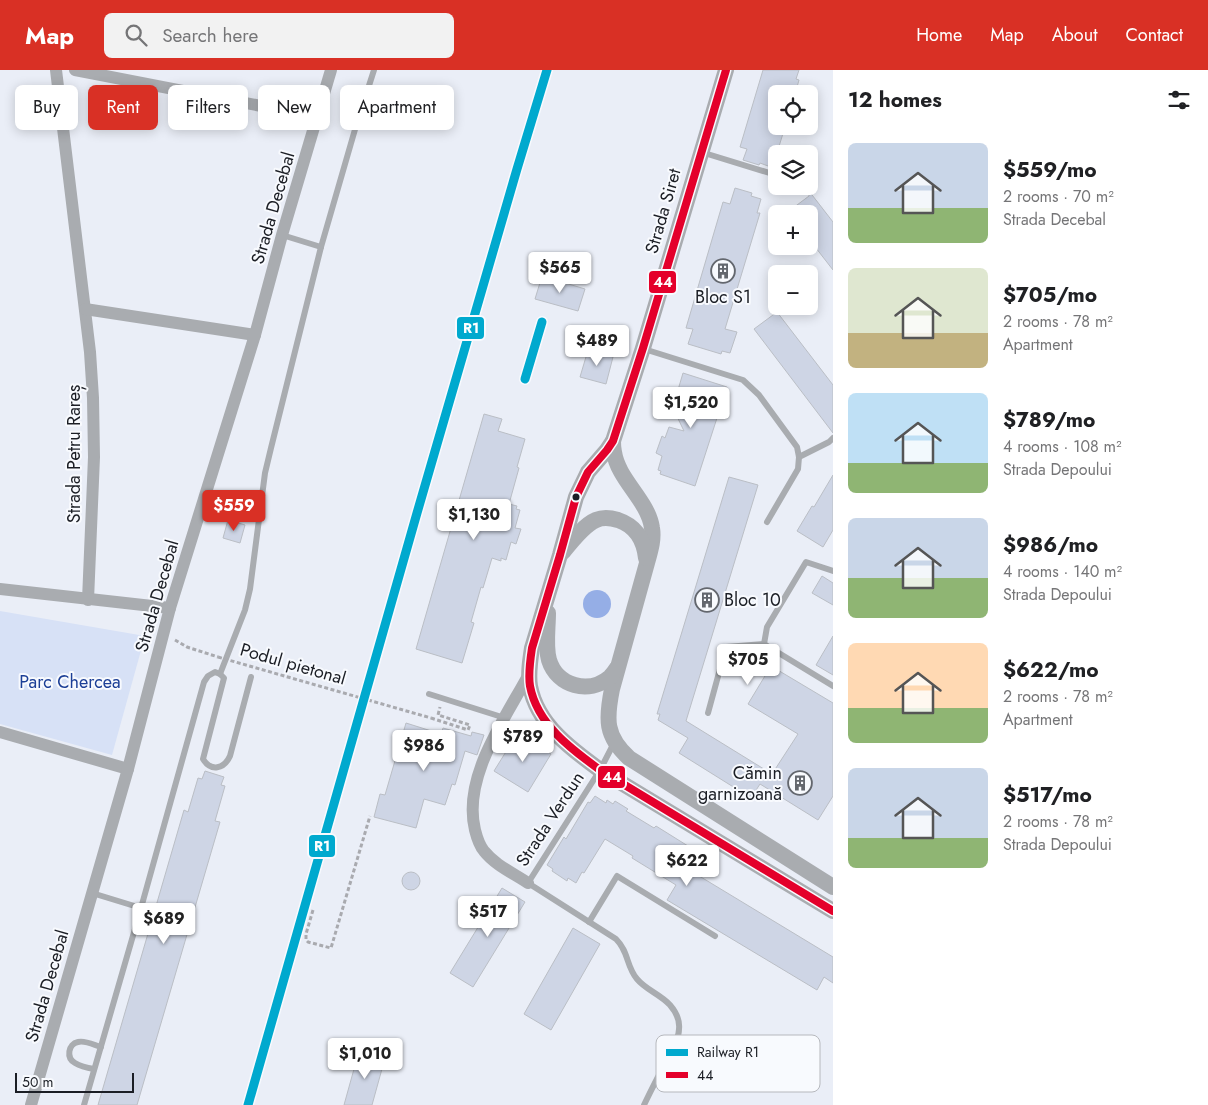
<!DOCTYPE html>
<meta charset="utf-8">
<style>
:root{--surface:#fff;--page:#f2f2f2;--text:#202124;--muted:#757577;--accent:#d93025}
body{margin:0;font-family:Jost,sans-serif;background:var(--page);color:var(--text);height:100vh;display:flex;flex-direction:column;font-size:19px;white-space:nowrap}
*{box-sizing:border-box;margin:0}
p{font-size:16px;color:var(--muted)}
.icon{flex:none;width:28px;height:28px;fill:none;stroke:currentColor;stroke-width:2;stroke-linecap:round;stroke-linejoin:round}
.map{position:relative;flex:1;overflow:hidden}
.drawer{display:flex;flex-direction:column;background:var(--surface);width:375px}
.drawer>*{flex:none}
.banner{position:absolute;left:15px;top:15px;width:475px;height:45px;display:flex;gap:10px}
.tools{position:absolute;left:768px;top:15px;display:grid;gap:10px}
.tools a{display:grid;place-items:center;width:50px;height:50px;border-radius:8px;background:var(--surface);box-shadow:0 2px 12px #0003;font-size:25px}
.scale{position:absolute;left:15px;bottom:12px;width:119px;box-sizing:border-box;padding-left:5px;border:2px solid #1b1e25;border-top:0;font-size:14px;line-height:18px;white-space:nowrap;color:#1b1e25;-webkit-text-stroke:4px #f8fafe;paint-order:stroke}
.price{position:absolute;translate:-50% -42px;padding:0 11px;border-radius:5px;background:#fff;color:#222;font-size:16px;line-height:32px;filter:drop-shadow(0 1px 2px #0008)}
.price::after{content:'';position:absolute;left:50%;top:30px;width:15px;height:11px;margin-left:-8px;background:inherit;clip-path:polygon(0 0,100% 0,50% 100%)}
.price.on{background:var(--accent);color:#fff}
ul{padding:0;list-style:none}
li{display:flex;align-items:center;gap:15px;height:125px;padding:0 15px}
li span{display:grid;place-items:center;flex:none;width:140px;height:100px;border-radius:8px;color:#555}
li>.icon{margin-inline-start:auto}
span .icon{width:60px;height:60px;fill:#fffc;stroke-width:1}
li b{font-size:21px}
h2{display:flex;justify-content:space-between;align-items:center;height:60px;padding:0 15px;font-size:21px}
.pill{padding:0 18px;border-radius:8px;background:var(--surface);box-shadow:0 2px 12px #0003;font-size:18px;line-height:45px}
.pill.on{background:var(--accent);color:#fff}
header{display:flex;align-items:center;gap:30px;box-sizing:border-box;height:70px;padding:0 25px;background:var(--accent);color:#fff}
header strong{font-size:24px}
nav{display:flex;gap:28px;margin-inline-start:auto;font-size:18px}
.search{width:350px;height:45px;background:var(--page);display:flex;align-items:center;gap:12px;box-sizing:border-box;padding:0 18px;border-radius:8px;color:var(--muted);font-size:19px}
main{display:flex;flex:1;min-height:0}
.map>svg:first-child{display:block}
.green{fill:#d7e1f6}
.water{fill:#95aee6}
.building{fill:#ced5e5;stroke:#babec5}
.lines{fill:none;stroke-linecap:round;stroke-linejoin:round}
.path{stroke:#a9aaaf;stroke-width:3;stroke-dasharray:4 2.5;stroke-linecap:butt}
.service{stroke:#a9acb0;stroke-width:6}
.minor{stroke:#a9acb0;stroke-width:12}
.tertiary{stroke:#a9acb0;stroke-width:16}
.path-bridge{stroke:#a9aaaf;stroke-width:3;stroke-dasharray:4 2.5;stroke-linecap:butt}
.bus-1-casing{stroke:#f8fafe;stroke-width:11}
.bus-1{stroke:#e4002b;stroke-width:8}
.rail-1-casing{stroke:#f8fafe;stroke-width:12}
.rail-1{stroke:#00a9ce;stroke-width:9}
.bus-dot{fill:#1b1e25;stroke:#f8fafe;stroke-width:2}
.labels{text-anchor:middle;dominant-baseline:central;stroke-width:4;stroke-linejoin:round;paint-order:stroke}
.street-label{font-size:18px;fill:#1b1e25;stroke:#f8fafe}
.poi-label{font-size:18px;fill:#1b1e25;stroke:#f8fafe}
.park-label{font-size:18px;fill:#1c3f96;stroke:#f8fafe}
.key{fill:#f8fafe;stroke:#b6b8bd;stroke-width:1}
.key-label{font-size:14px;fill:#1b1e25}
.line-badge{stroke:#f8fafe;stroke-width:2}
.badge-label{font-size:14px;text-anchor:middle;font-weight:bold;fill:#fff}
</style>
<header>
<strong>Map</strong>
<div class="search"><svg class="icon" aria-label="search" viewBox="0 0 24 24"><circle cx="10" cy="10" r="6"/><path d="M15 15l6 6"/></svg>Search here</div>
<nav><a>Home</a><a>Map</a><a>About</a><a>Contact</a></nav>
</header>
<main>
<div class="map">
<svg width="833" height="1035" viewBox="0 0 833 1035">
<rect width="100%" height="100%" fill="#eaeef7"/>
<polygon class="green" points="0,541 145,566 112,685 0,654"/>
<circle class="water" cx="597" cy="534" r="14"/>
<g class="building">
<polygon points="763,0 799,0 796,9 799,10 795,24 776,24 776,56 785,57 776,86 772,84 768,96 760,93 759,95 743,90 747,79 740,77"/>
<polygon points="735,118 752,123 751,126 761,129 757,143 760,143 725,259 737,262 730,283 722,281 721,284 688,274 693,259 686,258 723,132 730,134"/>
<polygon points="809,121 833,152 833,200 809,169 809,144 785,144 809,126"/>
<polygon points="542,206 585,219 578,241 535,229"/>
<polygon points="777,242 833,315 833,363 754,259"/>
<polygon points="588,280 613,287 606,314 580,307"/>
<polygon points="683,303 727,317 695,416 660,404 661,401 658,400 662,386 656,383 662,366 665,368 669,357 684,361 670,332 675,330"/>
<polygon points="484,344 502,349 498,361 525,369 517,397 519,398 509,434 517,436 516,439 520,440 515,458 521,459 516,474 511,472 506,490 501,488 501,491 492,488 483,518 481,517 471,552 474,553 462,593 416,579"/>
<polygon points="833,405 833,460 823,477 797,461 812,436 814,437"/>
<polygon points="729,407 758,415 686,651 772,704 798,664 748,634 771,596 833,633 833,726 818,750 760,714 751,728 679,683 688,668 658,650 660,644 657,644"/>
<polygon points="228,450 245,455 240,473 223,468"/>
<polygon points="822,506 833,513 833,535 812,523"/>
<polygon points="833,566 833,605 816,595"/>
<polygon points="406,653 441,664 443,658 471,666 472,662 484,665 477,685 465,681 455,715 452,714 445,735 424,729 416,758 374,747 380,724 385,725"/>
<polygon points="517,664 551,684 528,722 494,701"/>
<polygon points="205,701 224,707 221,715 225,716 215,751 220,752 137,1035 98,1035 184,740 188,742 198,708 202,709"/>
<polygon points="595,726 606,733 607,730 613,734 615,731 628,739 626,741 654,758 656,756 696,781 686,798 833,887 833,913 824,907 817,920 667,830 676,815 632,788 633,786 605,769 584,803 582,802 576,813 568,808 567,811 552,801 553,799 547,795 564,767 566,769 588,732 590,733"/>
<circle cx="411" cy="811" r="9"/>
<polygon points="502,818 525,832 473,917 450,903"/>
<polygon points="573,858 600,874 551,960 524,944"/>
<polygon points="359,981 385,988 372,1035 344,1035"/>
</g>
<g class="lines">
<g class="path">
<polyline points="175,570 187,577 218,587"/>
<polyline points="431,648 468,660 470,655 438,645 440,637"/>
<polyline points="313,840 306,864 306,870 308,872 331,878 370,746"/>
</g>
<g class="service">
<polyline points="701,82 776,105"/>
<polyline points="282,165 321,177"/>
<polyline points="644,279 743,310 759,325 797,377 799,387 798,399 767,452"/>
<polyline points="799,387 829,372 833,368"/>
<polyline points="764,574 767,557 806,492 833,501"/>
<polyline points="220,604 245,540 250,519 265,403 271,378 321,177 356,56 374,0"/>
<polyline points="429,624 505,648"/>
<polyline points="708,643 726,577 764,574 833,616"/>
<path d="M614 673 600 700 528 813 616 869C629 882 626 896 637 909 646 920 660 924 670 935 676 942 680 950 679 959 679 970 671 981 666 991 659 1005 651 1020 644 1035"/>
<polyline points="92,823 141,838"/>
<polyline points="589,852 617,806 715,866"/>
<path d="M94 999C88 998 80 996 75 993 66 988 68 974 78 972 85 970 94 975 101 977"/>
<path d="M84 1035 141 838 204 612 208 606 215 602 220 604 224 608 203 689C211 702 224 699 230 686L251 607"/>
</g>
<g class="minor">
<polyline points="56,0 90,282 93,328 94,387 88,530"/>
<polyline points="75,0 318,47"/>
<polyline points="85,239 255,265"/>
<polyline points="0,519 170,538"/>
<polyline points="0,662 128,699"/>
<path d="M528 813C513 803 495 795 484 781 479 775 477 768 475 760 462 707 505 649 529 604"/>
<polyline points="31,1035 128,699 170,538 255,265 282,165 331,0"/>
</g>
<g class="tertiary">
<path d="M726 0 643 278 613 371 607 380 588 402 576 427 560 485 532 578C530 591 528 604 530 616 537 654 571 679 600 700L833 841"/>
<path d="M613 371C613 374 613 378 614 382 618 410 648 430 652 458 654 470 650 482 647 493L612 619C606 649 605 666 629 688L833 817"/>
<path d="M563 482C571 472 584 455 596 450 603 447 611 448 618 450 636 456 644 470 646 488"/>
<path d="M548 543C548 558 545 576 549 590 557 616 589 625 610 607 612 605 615 601 617 598"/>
</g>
<polyline class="path-bridge" points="218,587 431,648"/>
<g class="bus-1-casing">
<path id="bus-1" d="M726 0 643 278 613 371 607 380 588 402 576 427 560 485 532 578C530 591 528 604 530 616 537 654 571 679 600 700L833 841"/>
</g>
<use href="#bus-1" class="bus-1"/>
<g class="rail-1-casing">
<g id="rail-1">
<polyline points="525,309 542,252"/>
<polyline points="248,1035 417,443 517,99 547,0"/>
</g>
</g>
<use href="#rail-1" class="rail-1"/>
</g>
<defs>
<g id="building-ring" transform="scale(1.25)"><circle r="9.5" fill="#f8fafe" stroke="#63676e" stroke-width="1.5"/><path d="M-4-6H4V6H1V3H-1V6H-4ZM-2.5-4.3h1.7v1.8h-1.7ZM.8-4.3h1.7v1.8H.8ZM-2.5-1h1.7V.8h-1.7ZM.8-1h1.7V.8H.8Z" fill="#63676e"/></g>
</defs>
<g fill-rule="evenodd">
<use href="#building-ring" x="723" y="201"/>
<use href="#building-ring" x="707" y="530"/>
<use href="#building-ring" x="800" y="713"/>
</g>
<circle class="bus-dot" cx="576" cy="427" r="4.5"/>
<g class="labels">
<g class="street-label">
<text transform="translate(273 138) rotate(-74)">Strada Decebal</text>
<text transform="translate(663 141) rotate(-74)">Strada Siret</text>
<text transform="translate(74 384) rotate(-90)">Strada Petru Rareș</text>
<text transform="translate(157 526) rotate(-74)">Strada Decebal</text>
<text transform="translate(293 594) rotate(16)">Podul pietonal</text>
<text transform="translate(550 749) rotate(-57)">Strada Verdun</text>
<text transform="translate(47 916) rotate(-74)">Strada Decebal</text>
</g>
<g class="poi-label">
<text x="723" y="227">Bloc S1</text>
<text x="724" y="530" text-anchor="start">Bloc 10</text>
<text x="782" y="703" text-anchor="end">Cămin<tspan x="782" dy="21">garnizoană</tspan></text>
</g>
<g class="park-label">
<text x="70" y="612">Parc Chercea</text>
</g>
</g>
<rect x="656" y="965" width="164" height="57" rx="8" class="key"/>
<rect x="666" y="979" width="22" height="7" fill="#00a9ce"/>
<rect x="666" y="1002" width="22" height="6" fill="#e4002b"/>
<g class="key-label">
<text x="697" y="987">Railway R1</text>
<text x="697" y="1010">44</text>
</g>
<g class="line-badge">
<rect x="648" y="200" width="29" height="24" rx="5" fill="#e4002b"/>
<rect x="456" y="246" width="29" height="24" rx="5" fill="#00a9ce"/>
<rect x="597" y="695" width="29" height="24" rx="5" fill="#e4002b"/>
<rect x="308" y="764" width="28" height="24" rx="5" fill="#00a9ce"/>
</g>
<g class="badge-label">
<text x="663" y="217">44</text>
<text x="471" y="263">R1</text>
<text x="612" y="712">44</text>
<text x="322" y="781">R1</text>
</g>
</svg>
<div class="tools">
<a><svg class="icon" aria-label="locate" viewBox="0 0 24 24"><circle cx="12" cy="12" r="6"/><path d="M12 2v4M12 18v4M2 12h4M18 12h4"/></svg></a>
<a><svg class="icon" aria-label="layers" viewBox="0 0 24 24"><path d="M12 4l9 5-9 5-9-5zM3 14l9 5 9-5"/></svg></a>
<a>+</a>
<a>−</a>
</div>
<div class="scale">50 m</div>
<b class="price" style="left:560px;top:224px">$565</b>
<b class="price" style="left:597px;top:297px">$489</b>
<b class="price" style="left:691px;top:359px">$1,520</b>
<b class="price on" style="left:234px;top:462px">$559</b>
<b class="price" style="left:474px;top:471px">$1,130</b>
<b class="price" style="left:748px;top:616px">$705</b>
<b class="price" style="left:523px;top:693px">$789</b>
<b class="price" style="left:424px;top:702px">$986</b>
<b class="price" style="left:687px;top:817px">$622</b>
<b class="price" style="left:488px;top:868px">$517</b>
<b class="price" style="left:164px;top:875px">$689</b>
<b class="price" style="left:365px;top:1010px">$1,010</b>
<div class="banner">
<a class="pill">Buy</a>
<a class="pill on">Rent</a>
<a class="pill">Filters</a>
<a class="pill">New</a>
<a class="pill">Apartment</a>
</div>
</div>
<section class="drawer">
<h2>12 homes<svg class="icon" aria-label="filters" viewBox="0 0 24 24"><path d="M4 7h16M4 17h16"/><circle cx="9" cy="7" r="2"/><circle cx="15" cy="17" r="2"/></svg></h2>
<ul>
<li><span style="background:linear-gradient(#c9d6e8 65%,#8fb573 0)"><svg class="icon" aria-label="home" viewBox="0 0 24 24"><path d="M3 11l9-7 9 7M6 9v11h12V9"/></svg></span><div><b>$559/mo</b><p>2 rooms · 70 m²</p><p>Strada Decebal</p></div></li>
<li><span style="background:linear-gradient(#dfe7d0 65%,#c2b280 0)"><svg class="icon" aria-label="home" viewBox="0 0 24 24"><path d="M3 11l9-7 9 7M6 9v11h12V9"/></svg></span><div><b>$705/mo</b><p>2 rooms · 78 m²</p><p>Apartment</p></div></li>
<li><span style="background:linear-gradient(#bfe0f5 70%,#8fb573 0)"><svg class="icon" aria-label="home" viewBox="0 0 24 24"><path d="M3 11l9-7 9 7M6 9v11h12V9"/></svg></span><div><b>$789/mo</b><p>4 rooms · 108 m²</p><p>Strada Depoului</p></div></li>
<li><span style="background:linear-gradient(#c9d6e8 60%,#8fb573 0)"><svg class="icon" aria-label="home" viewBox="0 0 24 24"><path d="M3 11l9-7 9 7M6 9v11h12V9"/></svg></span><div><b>$986/mo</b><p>4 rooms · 140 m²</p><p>Strada Depoului</p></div></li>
<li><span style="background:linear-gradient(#ffd9b3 65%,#8fb573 0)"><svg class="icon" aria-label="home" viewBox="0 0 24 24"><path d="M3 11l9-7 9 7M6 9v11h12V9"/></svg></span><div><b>$622/mo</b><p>2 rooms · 78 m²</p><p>Apartment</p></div></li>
<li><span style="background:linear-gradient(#c9d6e8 70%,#8fb573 0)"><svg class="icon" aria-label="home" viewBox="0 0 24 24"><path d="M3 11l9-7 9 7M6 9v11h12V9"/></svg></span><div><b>$517/mo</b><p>2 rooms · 78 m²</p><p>Strada Depoului</p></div></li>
</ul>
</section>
</main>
